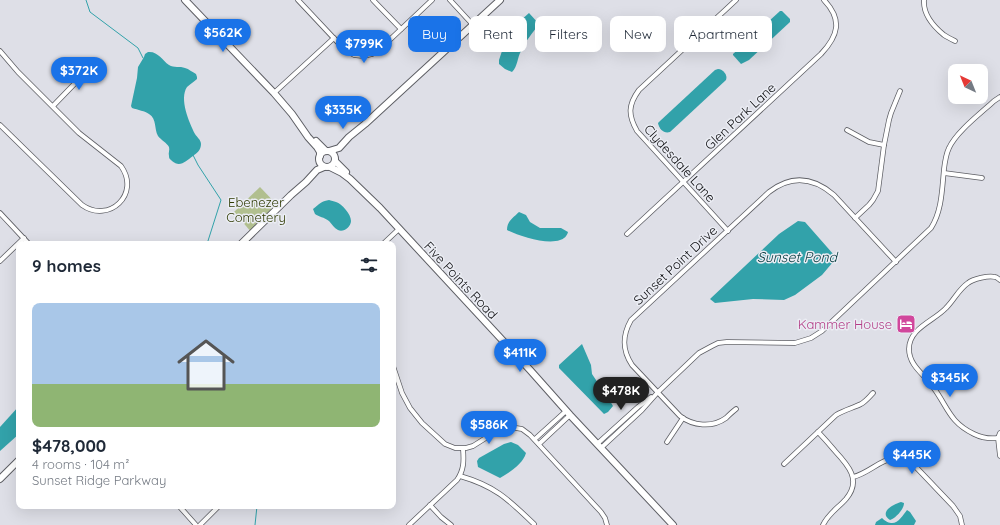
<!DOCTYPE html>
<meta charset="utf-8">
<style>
:root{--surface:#fff;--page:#f2f2f3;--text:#1f2937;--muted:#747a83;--line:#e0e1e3;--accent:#1a73e8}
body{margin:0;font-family:Quicksand,sans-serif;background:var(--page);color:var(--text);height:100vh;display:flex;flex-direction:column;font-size:15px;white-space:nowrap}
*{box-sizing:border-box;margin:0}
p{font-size:13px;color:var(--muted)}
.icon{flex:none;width:22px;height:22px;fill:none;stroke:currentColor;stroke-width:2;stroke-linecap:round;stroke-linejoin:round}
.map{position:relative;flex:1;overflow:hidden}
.panel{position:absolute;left:16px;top:241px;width:380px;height:268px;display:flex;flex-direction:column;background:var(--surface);border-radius:8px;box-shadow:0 4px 16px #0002}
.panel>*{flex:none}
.top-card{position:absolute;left:408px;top:16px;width:380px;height:36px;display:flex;gap:8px}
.needle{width:26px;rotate:317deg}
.fabs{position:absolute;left:948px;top:64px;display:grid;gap:8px}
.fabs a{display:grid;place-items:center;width:40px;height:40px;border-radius:8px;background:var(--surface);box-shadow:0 4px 16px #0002;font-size:20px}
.price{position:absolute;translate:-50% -34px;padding:0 9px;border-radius:14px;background:var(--accent);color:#fff;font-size:13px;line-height:26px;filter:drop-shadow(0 1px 2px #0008)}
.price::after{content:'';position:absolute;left:50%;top:24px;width:12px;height:9px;margin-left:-6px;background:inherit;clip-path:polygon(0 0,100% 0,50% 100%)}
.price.active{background:#222;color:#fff}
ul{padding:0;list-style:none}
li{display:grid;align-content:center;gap:8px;height:212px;padding:0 16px}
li+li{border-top:1px solid var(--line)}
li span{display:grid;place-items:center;height:124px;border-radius:8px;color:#555}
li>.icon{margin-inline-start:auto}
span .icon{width:72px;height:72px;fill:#fffc;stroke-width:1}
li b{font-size:17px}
h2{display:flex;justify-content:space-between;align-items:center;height:48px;padding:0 16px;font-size:17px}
.tag{padding:0 14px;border-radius:8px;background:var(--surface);box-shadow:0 4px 16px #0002;font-size:14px;line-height:36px}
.tag.active{background:var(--accent);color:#fff}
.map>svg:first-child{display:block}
.green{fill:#b1bf8f}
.water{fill:#32a2aa}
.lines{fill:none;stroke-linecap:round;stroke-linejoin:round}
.stream{stroke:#32a2aa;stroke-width:1}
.street-casing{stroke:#5e5f65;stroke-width:5.5}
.secondary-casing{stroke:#5e5f65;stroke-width:8}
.street{stroke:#fff;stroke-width:4}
.secondary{stroke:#fff;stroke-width:6}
.labels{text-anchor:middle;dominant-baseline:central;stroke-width:3;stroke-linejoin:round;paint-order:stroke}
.street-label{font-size:13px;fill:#0c0c0f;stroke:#ebedf4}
.park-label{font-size:13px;fill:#2f3a02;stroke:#ebedf4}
.hotel-label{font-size:13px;fill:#b23c85;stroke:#ebedf4;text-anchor:end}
.water-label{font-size:14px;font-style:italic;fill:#063a3e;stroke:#ebedf4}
</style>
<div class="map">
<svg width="1000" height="525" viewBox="0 0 1000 525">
<rect width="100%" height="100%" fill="#dedfe7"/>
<polygon class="green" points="260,187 279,207 252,233 234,212"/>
<g class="water">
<polygon points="780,11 782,11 790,19 790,22 749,60 741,64 733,55 733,54"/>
<path d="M529 13 539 24C533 33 525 41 521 51 517 58 518 66 512 72L505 69 499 64V60L508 33 511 29Z"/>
<path d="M148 52C158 51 162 60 169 65 174 68 180 66 185 68 189 69 192 72 196 74L197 77V79C194 82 190 84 187 87 179 99 189 122 195 134 197 137 201 140 201 144 201 150 197 153 193 156 186 161 180 168 172 161 170 159 169 159 169 156 168 153 170 150 169 147 167 143 161 140 158 136 154 129 157 119 149 114 145 111 138 110 132 108L131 106 137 78 138 67 144 57 145 54Z"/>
<path d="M718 69C723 69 728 75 726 80L670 132C664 134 659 129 658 123L660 121 715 70Z"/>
<path d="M329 200C331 201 334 201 336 202 342 204 351 214 351 221 351 227 343 233 338 230 334 228 332 224 329 221 324 217 319 217 315 214L313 209C320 204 319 202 329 200Z"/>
<path d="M519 212 526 215 530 222 540 228H561L568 232C567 236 564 239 560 240 547 245 519 236 507 230 507 221 513 218 519 212Z"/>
<polygon points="798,221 805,222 834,255 833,262 822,275 795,295 784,300 753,299 715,303 710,299 779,234"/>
<polygon points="582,344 591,365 592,374 610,401 613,406 608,412 604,414 559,368 559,365"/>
<polygon points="19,406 19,434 0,451 0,427"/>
<path d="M511 442 518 445 526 453C523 464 510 472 500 478L478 467 477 461 479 458 504 444Z"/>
<path d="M901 502 904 503C904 509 896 518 890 520 878 512 894 504 901 502Z"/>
<path d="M907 510 910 512 916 521 914 525H875L876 522 882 518C884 520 888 523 891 523 898 524 903 515 907 510Z"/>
</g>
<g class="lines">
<g class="stream">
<polyline points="86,0 90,12 138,48 143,58"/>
<polyline points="193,155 198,165 221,200 207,244"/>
<polyline points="255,525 257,506"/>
</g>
<g class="street-casing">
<g id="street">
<polyline points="298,0 344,49 354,55 363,56 372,54 379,50 432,0"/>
<polyline points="373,0 401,29"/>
<polyline points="450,0 473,25"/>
<path d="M924 0C923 14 933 26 944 35 947 37 951 39 955 41"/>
<path d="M0 51 18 72 79 133 121 166C141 194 109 224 82 205L0 125"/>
<polyline points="274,93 334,38"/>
<polyline points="53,106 83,75 88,63"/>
<polyline points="847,130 869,142 884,145"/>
<polyline points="944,173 982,178"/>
<polyline points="0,213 29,244"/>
<polyline points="855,218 869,205 873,200 878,191 884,145 889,120 891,113 900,91"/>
<path d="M728 231 637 131C628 115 628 105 639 90L736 0"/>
<path d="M627 234 821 54C838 36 843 20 824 0"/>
<polyline points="383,244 399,229"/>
<polyline points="0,261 24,238"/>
<polyline points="393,366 402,393 410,408 422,423 445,444 455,448 466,448 473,446 500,429 508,427 516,428 522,429 530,435 601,512 605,518 607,525"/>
<path d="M736 409C732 412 729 415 726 418 712 428 693 426 680 416L632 365C622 350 622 336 631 320L769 192C791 175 813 177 834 195L896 262"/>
<path d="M818 432C824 438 829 444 835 451 848 465 862 480 846 499 838 508 828 514 823 525"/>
<polyline points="1000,433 998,438 1000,456"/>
<path d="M998 438C990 439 982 438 974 434 949 422 948 407 933 387 925 375 909 366 909 349 909 328 934 321 946 308 954 300 959 289 968 283 973 279 989 275 995 277 997 277 998 279 1000 280"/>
<polyline points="535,439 566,411"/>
<polyline points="667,442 683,418"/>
<polyline points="539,444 570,415"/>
<polyline points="597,444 638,407 651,397"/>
<path d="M601 448 642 410 658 392 699 353 712 346 718 343 727 342 795 343 811 338 822 331 931 228C942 211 942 189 944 169 945 161 946 154 949 148 956 132 981 113 994 101L1000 97"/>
<path d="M784 464 836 415C844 410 853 408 861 404 866 401 869 397 873 393"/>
<path d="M460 476C495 486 508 499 534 524"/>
<path d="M853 477C875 472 889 446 914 465L953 506 960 516 962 525"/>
<polyline points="430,505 441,517 451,525"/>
<polyline points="179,506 196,525"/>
<polyline points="200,525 219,506"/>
<path d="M409 525 457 480C464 470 464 461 463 449"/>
</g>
</g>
<g class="secondary-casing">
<g id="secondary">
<polyline points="185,0 274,93 292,114 308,137 317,147 320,152 320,156"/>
<polyline points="316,141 326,151"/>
<polyline points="329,151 339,148 349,137 365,124 500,0"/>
<circle cx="327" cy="159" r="8"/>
<polyline points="335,161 346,172"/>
<polyline points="330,167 342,173 350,179 380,208 530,370 570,415 673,525"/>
<polyline points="241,244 291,195 306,182 317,170 324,167"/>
<polyline points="0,479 19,460"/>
</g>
</g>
<use href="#street" class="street"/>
<use href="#secondary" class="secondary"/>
</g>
<defs>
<g id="hotel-square" transform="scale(1)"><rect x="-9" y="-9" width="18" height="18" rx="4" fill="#d1479c" stroke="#ebedf4"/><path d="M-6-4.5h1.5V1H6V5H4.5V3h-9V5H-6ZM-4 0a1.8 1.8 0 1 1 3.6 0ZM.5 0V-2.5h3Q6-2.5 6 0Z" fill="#fff"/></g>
</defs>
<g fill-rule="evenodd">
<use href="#hotel-square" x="906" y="324"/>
</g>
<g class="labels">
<g class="street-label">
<text transform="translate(740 116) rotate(-43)">Glen Park Lane</text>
<text transform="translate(680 163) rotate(48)">Clydesdale Lane</text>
<text transform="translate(675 265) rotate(-43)">Sunset Point Drive</text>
<text transform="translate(461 280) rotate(47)">Five Points Road</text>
</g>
<g class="park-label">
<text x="256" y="202">Ebenezer<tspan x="256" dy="15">Cometery</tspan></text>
</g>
<g class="hotel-label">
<text x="892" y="324">Kammer House</text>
</g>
<g class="water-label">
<text x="797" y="257">Sunset Pond</text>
</g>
</g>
</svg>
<div class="fabs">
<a><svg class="needle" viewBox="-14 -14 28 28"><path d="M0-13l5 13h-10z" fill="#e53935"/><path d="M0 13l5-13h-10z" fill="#747a83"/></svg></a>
</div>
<b class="price" style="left:223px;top:53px">$562K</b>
<b class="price" style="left:364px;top:64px">$799K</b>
<b class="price" style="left:79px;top:91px">$372K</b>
<b class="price" style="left:343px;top:130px">$335K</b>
<b class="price" style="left:520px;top:373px">$411K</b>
<b class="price" style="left:950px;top:398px">$345K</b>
<b class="price active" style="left:621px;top:411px">$478K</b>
<b class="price" style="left:489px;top:445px">$586K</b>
<b class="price" style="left:912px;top:475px">$445K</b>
<div class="top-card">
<a class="tag active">Buy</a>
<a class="tag">Rent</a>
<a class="tag">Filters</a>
<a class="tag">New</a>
<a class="tag">Apartment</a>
</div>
<section class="panel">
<h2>9 homes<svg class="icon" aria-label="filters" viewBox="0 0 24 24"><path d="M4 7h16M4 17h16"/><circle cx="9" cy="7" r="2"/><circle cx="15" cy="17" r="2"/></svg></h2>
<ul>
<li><span style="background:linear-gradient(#a9c7e8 65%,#8fb573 0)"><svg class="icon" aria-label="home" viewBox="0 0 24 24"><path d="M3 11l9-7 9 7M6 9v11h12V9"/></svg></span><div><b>$478,000</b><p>4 rooms · 104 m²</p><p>Sunset Ridge Parkway</p></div></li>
</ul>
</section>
</div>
